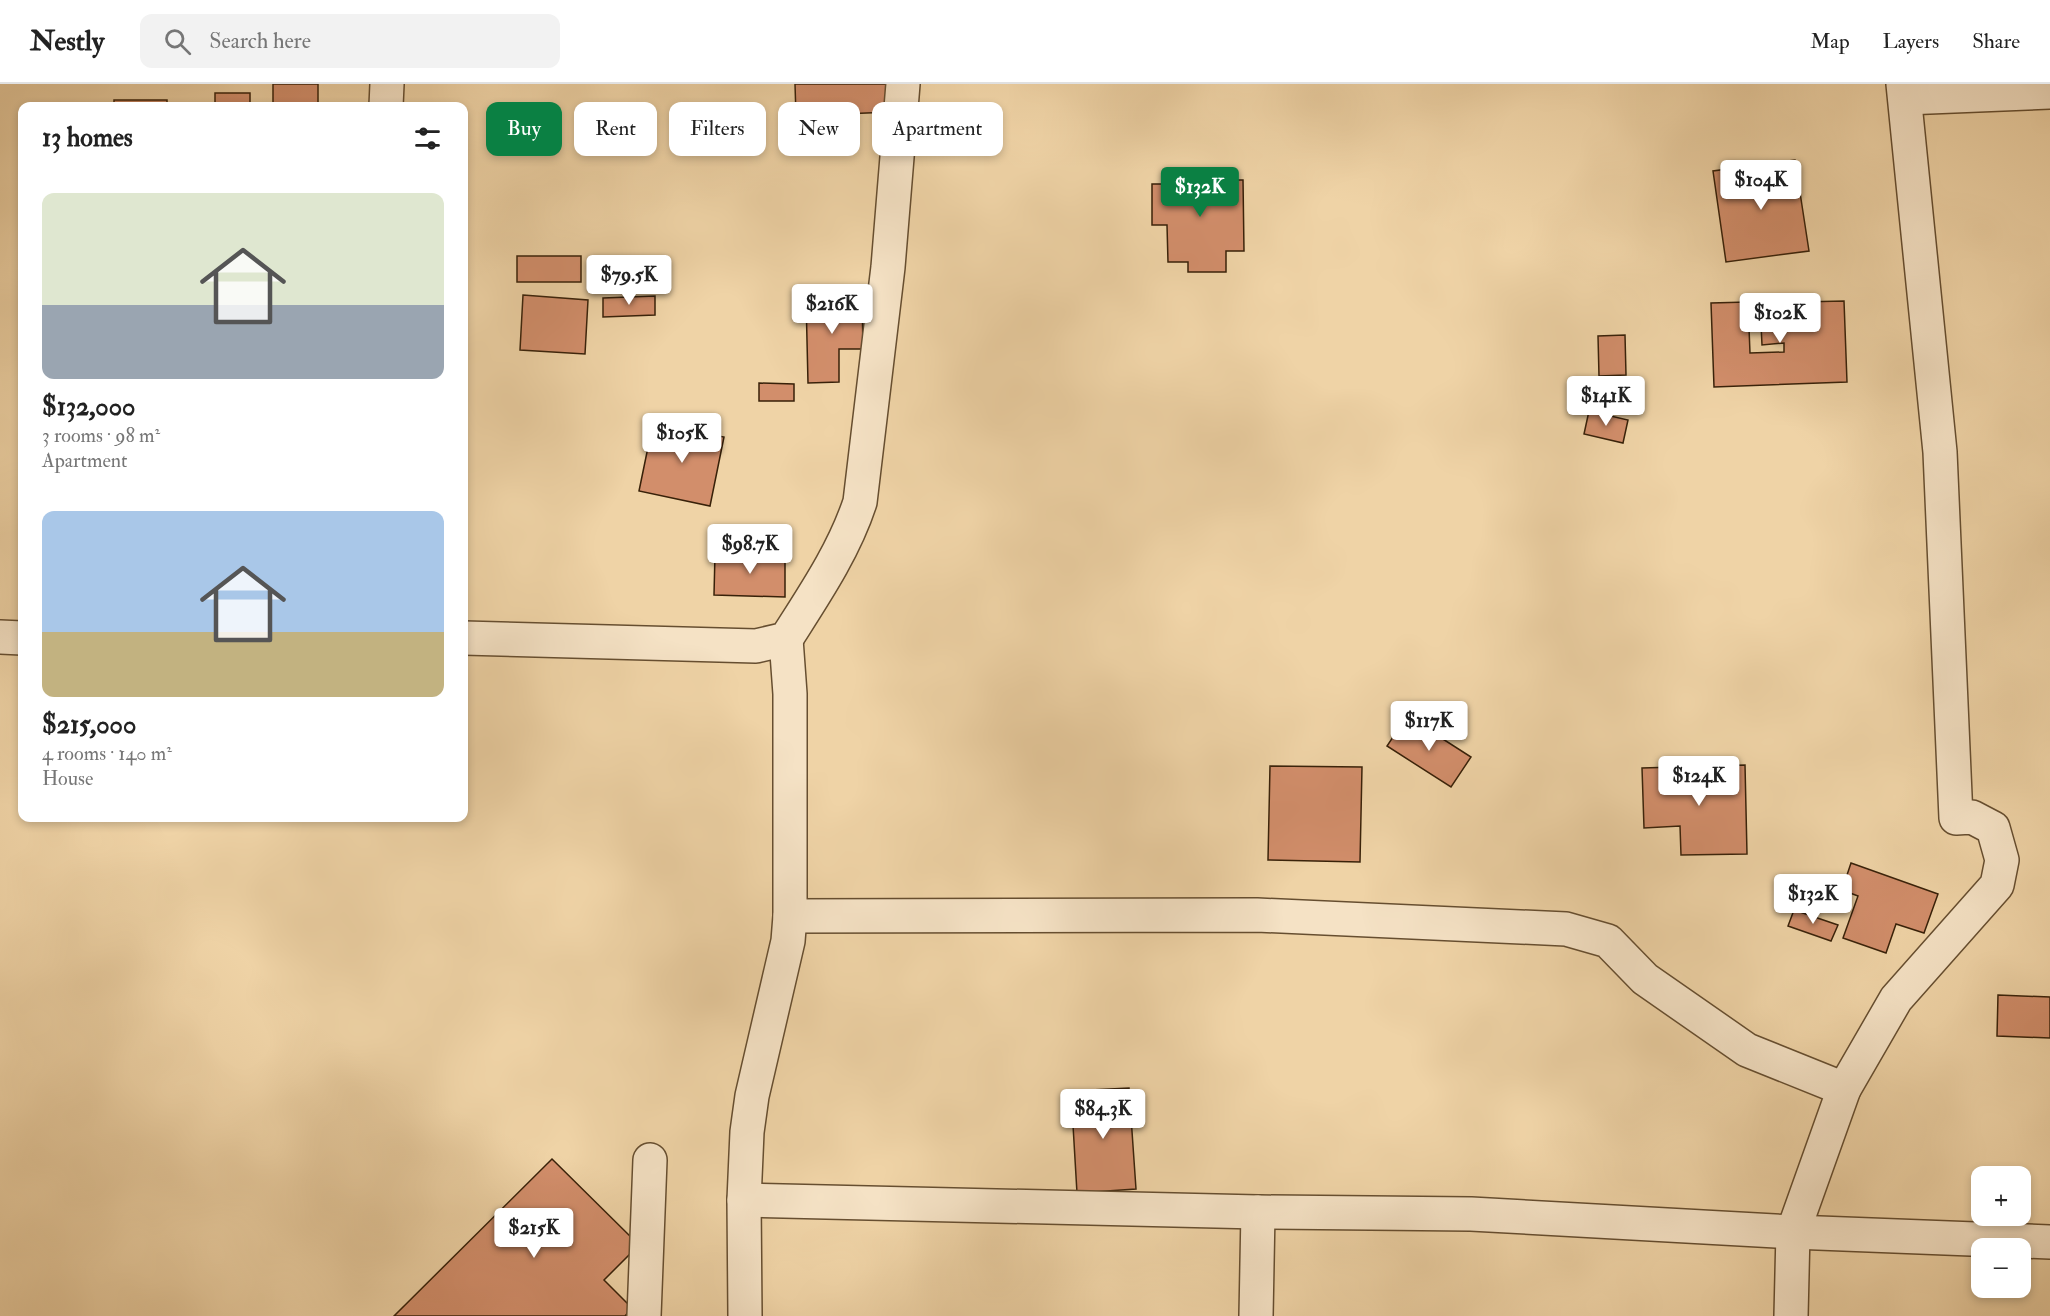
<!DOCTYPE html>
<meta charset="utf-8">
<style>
:root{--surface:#fff;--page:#f2f2f2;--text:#222;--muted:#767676;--line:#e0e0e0;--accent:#0b8043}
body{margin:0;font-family:"IM FELL Double Pica",serif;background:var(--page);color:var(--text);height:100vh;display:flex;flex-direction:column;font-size:22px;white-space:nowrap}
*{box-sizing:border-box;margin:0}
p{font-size:20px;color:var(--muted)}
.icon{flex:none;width:33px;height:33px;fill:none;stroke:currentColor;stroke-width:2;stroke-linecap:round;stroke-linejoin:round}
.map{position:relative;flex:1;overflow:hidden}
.sheet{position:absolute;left:18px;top:18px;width:450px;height:720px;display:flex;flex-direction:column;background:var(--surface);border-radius:12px;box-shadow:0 3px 9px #0003}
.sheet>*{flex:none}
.banner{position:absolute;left:486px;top:18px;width:570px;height:54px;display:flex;gap:12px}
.buttons{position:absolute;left:1971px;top:1082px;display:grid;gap:12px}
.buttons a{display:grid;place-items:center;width:60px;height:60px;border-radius:12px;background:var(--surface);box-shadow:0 3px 9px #0003;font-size:30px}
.price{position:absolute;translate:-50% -51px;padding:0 14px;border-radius:6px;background:#fff;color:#222;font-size:20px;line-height:39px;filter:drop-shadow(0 2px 3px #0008)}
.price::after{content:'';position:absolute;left:50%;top:36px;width:18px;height:14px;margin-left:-9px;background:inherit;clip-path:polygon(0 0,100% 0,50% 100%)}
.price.on{background:var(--accent);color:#fff}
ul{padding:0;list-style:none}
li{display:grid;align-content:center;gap:12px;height:318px;padding:0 24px}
li span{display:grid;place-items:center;height:186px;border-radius:12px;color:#555}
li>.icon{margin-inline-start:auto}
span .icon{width:108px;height:108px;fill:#fffc;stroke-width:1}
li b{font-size:26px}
h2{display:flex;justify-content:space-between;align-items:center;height:72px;padding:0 24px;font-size:26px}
.chip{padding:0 21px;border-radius:12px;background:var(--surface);box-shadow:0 3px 9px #0003;font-size:21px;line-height:54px}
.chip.on{background:var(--accent);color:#fff}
header{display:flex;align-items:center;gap:36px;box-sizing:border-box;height:84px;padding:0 30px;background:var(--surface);border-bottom:2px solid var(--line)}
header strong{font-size:28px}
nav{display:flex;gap:33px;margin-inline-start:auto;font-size:21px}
.search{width:420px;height:54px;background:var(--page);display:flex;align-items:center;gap:15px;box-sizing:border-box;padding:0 21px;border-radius:12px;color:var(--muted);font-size:22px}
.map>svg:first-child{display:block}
.building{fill:#d28e6b;stroke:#382109;stroke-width:1.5}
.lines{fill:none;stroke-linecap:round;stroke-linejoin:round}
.minor-casing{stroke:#664e30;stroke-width:36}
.minor{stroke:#f5e2c5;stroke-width:33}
</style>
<header>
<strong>Nestly</strong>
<div class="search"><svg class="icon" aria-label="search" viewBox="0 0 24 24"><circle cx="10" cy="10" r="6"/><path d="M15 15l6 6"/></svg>Search here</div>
<nav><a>Map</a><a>Layers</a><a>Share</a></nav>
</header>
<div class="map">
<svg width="2050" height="1232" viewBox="0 0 2050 1232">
<rect width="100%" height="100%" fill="#efd3a6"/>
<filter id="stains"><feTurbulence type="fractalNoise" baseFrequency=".00333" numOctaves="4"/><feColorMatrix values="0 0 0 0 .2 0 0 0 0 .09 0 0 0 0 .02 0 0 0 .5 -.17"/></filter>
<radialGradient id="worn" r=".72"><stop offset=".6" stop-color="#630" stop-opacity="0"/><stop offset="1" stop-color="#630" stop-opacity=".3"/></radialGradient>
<g class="building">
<rect x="273" y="0" width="45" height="22"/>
<polygon points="795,0 889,0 890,28 796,32"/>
<rect x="215" y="9" width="35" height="13"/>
<rect x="114" y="16" width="53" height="6"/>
<polygon points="1795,76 1809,167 1726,178 1713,87"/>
<polygon points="1170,87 1224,87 1224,96 1243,96 1244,167 1226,167 1226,188 1188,188 1188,178 1168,178 1167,141 1152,141 1152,100 1170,100"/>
<rect x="517" y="172" width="64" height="26"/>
<polygon points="523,211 588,216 585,270 520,266"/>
<polygon points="655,212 655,231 603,233 603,214"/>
<polygon points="862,213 863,265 839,265 839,298 808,299 806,214"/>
<polygon points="1844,217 1847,298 1714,303 1711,219 1748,218 1750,269 1784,268 1784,259 1762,261 1760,219"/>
<polygon points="1625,251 1626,291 1599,292 1598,252"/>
<polygon points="759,299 794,300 794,317 759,317"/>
<polygon points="1589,327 1628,336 1623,359 1584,350"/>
<polygon points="653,339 724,353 710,422 639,407"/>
<polygon points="715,470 785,471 785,513 714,511"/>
<polygon points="1407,632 1471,673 1451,703 1387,662"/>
<polygon points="1745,681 1747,770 1681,771 1680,742 1644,744 1642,684"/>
<polygon points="1270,682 1362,683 1360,778 1268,776"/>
<polygon points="1851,779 1938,810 1924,849 1896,840 1886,869 1843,854 1858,812 1842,806"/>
<polygon points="1794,826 1838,841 1831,857 1788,842"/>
<polygon points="1998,911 2050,913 2050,954 1997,952"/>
<polygon points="1129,1004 1136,1105 1077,1109 1071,1007"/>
<polygon points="552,1075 639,1161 604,1196 632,1224 625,1232 394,1232"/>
</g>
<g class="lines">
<g class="minor-casing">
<g id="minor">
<polyline points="1905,14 2050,8"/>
<polyline points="386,22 387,0"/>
<polyline points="0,553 22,554"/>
<path d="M464 554 756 562 786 555C814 511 844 467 860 418L888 183 903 0"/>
<polyline points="790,832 1257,831 1566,845 1608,857 1645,895 1747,966 1844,1005"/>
<polyline points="744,1116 1258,1128 1471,1130 1793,1148 2050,1158"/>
<polyline points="644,1232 650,1076"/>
<polyline points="745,1232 744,1116 747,1048 752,1012 788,857 790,832 790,610 786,555"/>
<polyline points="1256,1232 1258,1128"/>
<polyline points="1791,1232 1793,1148 1844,1005 1896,915 1997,801 2002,776 1993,744 1972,733 1956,734 1940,368 1903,0"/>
</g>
</g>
<use href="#minor" class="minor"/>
</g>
<rect width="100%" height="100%" filter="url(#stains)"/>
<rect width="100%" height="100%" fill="url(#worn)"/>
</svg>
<div class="buttons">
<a>+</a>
<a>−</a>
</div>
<b class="price" style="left:1761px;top:127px">$104K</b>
<b class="price on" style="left:1200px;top:134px">$132K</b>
<b class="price" style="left:629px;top:222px">$79.5K</b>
<b class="price" style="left:832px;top:251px">$216K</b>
<b class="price" style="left:1780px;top:260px">$102K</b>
<b class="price" style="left:1606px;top:343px">$141K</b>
<b class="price" style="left:682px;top:380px">$105K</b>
<b class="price" style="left:750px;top:491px">$98.7K</b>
<b class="price" style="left:1429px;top:668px">$117K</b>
<b class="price" style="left:1699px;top:723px">$124K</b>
<b class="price" style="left:1813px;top:841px">$132K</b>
<b class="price" style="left:1103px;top:1056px">$84.3K</b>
<b class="price" style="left:534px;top:1175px">$215K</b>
<div class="banner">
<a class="chip on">Buy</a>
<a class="chip">Rent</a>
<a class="chip">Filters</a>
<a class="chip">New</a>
<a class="chip">Apartment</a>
</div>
<section class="sheet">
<h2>13 homes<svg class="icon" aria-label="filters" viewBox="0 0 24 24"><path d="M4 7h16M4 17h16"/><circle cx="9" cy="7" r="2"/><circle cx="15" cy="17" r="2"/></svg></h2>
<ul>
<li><span style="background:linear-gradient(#dfe7d0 60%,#9aa5b1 0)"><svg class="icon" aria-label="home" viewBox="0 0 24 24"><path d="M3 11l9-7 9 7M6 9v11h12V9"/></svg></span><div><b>$132,000</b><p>3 rooms · 98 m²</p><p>Apartment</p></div></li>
<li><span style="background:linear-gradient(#a9c7e8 65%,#c2b280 0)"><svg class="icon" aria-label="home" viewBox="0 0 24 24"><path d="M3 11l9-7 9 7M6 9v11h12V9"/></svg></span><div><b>$215,000</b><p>4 rooms · 140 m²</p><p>House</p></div></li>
</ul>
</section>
</div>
